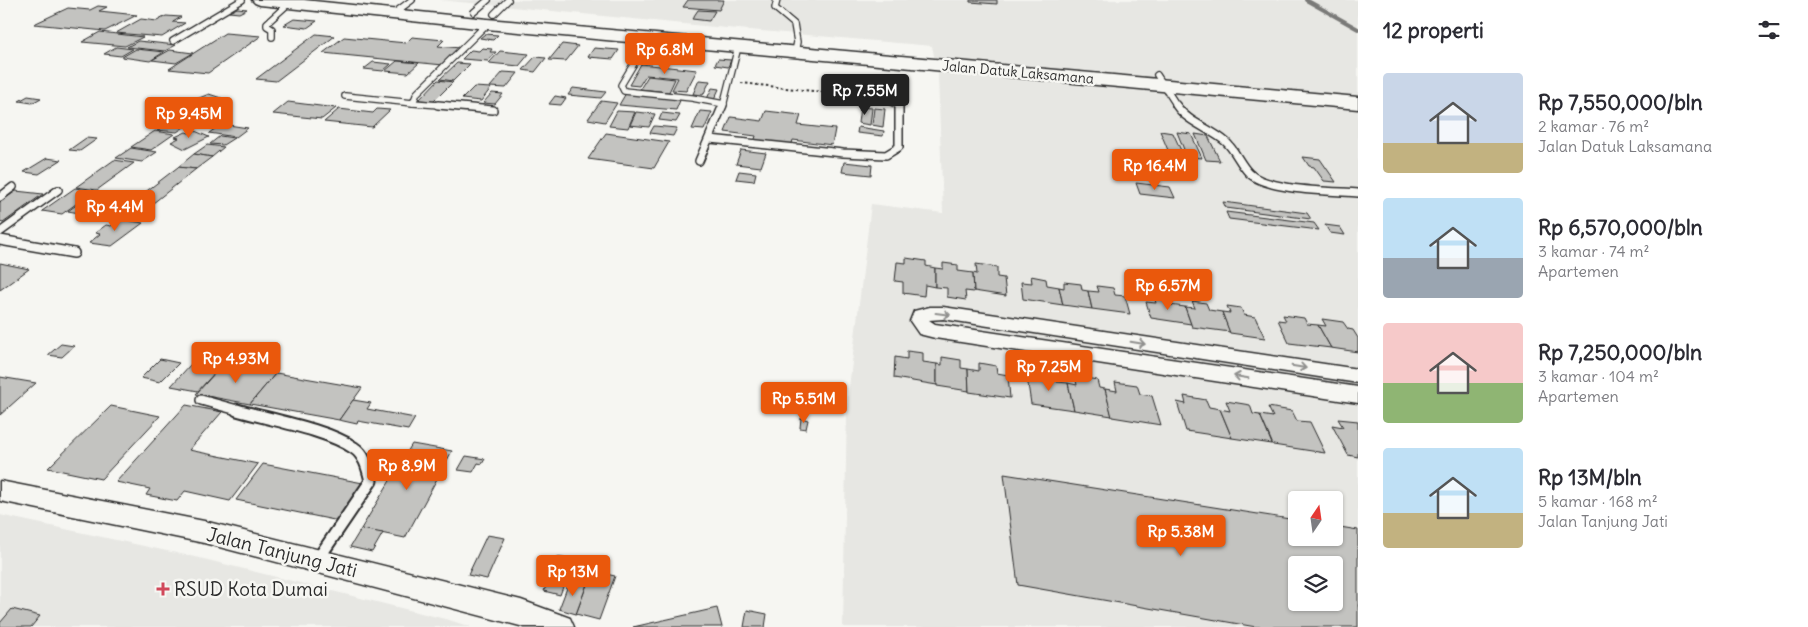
<!DOCTYPE html>
<html lang="id">
<meta charset="utf-8">
<style>
:root{--surface:#fff;--page:#f2f2f3;--text:#2b2b33;--muted:#7c7c81;--accent:#ea580c}
body{margin:0;font-family:Delius,sans-serif;background:var(--page);color:var(--text);height:100vh;display:flex;flex-direction:column;font-size:19px;white-space:nowrap}
*{box-sizing:border-box;margin:0}
p{font-size:16px;color:var(--muted)}
.icon{flex:none;width:28px;height:28px;fill:none;stroke:currentColor;stroke-width:2;stroke-linecap:round;stroke-linejoin:round}
.map{position:relative;flex:1;overflow:hidden}
.drawer{display:flex;flex-direction:column;background:var(--surface);width:450px}
.drawer>*{flex:none}
.needle{width:32px;rotate:13deg}
.buttons{position:absolute;left:1288px;top:491px;display:grid;gap:10px}
.buttons a{display:grid;place-items:center;width:55px;height:55px;border-radius:5px;background:var(--surface);box-shadow:0 1px 4px #0004;font-size:25px}
.price{position:absolute;translate:-50% -42px;padding:0 11px;border-radius:5px;background:var(--accent);color:#fff;font-size:16px;line-height:32px;filter:drop-shadow(0 1px 2px #0008)}
.price::after{content:'';position:absolute;left:50%;top:30px;width:15px;height:11px;margin-left:-8px;background:inherit;clip-path:polygon(0 0,100% 0,50% 100%)}
.price.selected{background:#222;color:#fff}
ul{padding:0;list-style:none}
li{display:flex;align-items:center;gap:15px;height:125px;padding:0 25px}
li span{display:grid;place-items:center;flex:none;width:140px;height:100px;border-radius:5px;color:#555}
li>.icon{margin-inline-start:auto}
span .icon{width:60px;height:60px;fill:#fffc;stroke-width:1}
li b{font-size:21px}
h2{display:flex;justify-content:space-between;align-items:center;height:60px;padding:0 25px;font-size:21px}
main{display:flex;flex:1;min-height:0}
.map>svg:first-child{display:block}
.built{fill:#e7e7e3;fill-rule:evenodd}
.lines{fill:none;stroke-linecap:round;stroke-linejoin:round}
.stream{stroke:#7a7a78;stroke-width:4}
.building{fill:#c3c3c0;stroke:#2b2b2b;fill-rule:evenodd}
.lane-far3-casing{stroke:#2b2b2b;stroke-width:8}
.lane-far2-casing{stroke:#2b2b2b;stroke-width:10}
.lane-far1-casing{stroke:#2b2b2b;stroke-width:12}
.lane-casing{stroke:#2b2b2b;stroke-width:15}
.street-casing{stroke:#2b2b2b;stroke-width:3}
.highway-casing{stroke:#2b2b2b;stroke-width:3}
.path{stroke:#2b2b2b;stroke-width:2;stroke-dasharray:2.5 2.5;stroke-linecap:butt}
.lane-far3{stroke:#f6f6f2;stroke-width:5.5}
.lane-far2{stroke:#f6f6f2;stroke-width:7}
.lane-far1{stroke:#f6f6f2;stroke-width:9}
.lane{stroke:#f6f6f2;stroke-width:11}
.street{fill:#f6f6f2;fill-rule:evenodd}
.highway{fill:#f6f6f2;fill-rule:evenodd}
.oneway{stroke:#90908e}
.poi-dot{fill:#d1495b;stroke:#f6f6f2;stroke-width:2}
.labels{text-anchor:middle;dominant-baseline:central;stroke-width:5;stroke-linejoin:round;paint-order:stroke}
.far-street-label{font-size:14px;fill:#2b2b2b;stroke:#f6f6f2}
.near-street-label{font-size:19px;fill:#2b2b2b;stroke:#f6f6f2}
.near-poi-label{font-size:19px;fill:#2b2b2b;stroke:#f6f6f2;text-anchor:start}
</style>
<main>
<div class="map">
<svg width="1358" height="627" viewBox="0 0 1358 627">
<rect width="100%" height="100%" fill="#f6f6f2"/>
<filter id="ink" filterUnits="userSpaceOnUse"><feTurbulence type="fractalNoise" baseFrequency=".02" numOctaves="2"/><feDisplacementMap in="SourceGraphic" scale="10" xChannelSelector="R" yChannelSelector="G"/><feConvolveMatrix kernelMatrix="1 2 1 2 8 2 1 2 1" color-interpolation-filters="sRGB"/></filter>
<g filter="url(#ink)">
<g class="built">
<path d="M440 0H1358V627H843L847 404 871 204 943 213 938 75 932 46 704 26ZM1296 500H1334V538H1296ZM1296 565H1334V602H1296Z"/>
<polygon points="0,515 204,559 449,620 471,627 0,627"/>
</g>
<g class="lines">
<polyline class="stream" points="1306,0 1358,29"/>
</g>
<g class="building">
<polygon points="688,0 724,0 719,10 683,7"/>
<polygon points="970,0 997,0 997,4 970,2"/>
<polygon points="98,6 107,7 99,11 137,15 105,31 34,24 68,8 90,10"/>
<polygon points="237,8 247,9 239,13 229,12"/>
<polygon points="698,10 715,11 709,21 692,19"/>
<polygon points="166,16 181,17 173,22 185,23 162,37 116,33 141,19 157,21"/>
<polygon points="294,19 317,21 307,28 284,25"/>
<polygon points="100,32 143,37 125,46 82,42"/>
<polygon points="225,33 261,36 208,73 169,69"/>
<polygon points="316,34 335,36 276,81 256,79"/>
<polygon points="485,34 498,35 493,40 480,38"/>
<polygon points="344,37 406,43 412,37 444,40 438,46 460,48 443,65 323,53"/>
<polygon points="138,41 176,45 165,51 127,47"/>
<polygon points="562,44 578,46 566,61 549,60"/>
<polygon points="116,47 133,49 121,56 104,54"/>
<polygon points="482,48 492,49 490,52 496,52 488,61 462,59 471,50 479,51"/>
<polygon points="594,48 619,50 613,59 588,57"/>
<polygon points="136,49 164,52 150,61 122,57"/>
<polygon points="170,50 193,53 176,63 152,60"/>
<polygon points="500,51 529,54 519,66 489,63"/>
<polygon points="535,57 546,58 535,72 523,70"/>
<polygon points="718,59 731,60 728,67 715,65"/>
<polygon points="397,61 419,63 408,73 385,71"/>
<polygon points="373,62 391,64 383,71 364,69"/>
<polygon points="457,63 470,64 453,81 440,79"/>
<polygon points="641,64 697,70 686,91 672,90 678,78 646,75 639,86 629,85"/>
<polygon points="503,72 518,73 506,88 490,87"/>
<polygon points="648,76 675,79 669,92 640,89"/>
<polygon points="438,80 453,82 434,101 419,100"/>
<polygon points="699,80 710,81 703,95 693,94"/>
<polygon points="474,87 491,88 481,101 462,99"/>
<polygon points="573,88 606,92 601,98 568,95"/>
<polygon points="712,88 719,89 713,102 706,101"/>
<polygon points="492,93 503,94 495,104 483,103"/>
<polygon points="626,93 681,98 676,110 619,105"/>
<polygon points="209,94 227,100 200,112 182,105"/>
<polygon points="28,96 41,98 32,103 19,101"/>
<polygon points="555,96 566,98 561,105 549,104"/>
<polygon points="601,101 617,103 605,122 588,119"/>
<polygon points="288,102 336,108 322,119 273,114"/>
<polygon points="860,107 872,108 870,125 858,123"/>
<polygon points="874,108 885,109 883,127 872,125"/>
<polygon points="339,109 373,113 377,109 390,110 372,127 324,122"/>
<polygon points="617,111 635,112 628,128 609,126"/>
<polygon points="700,111 712,112 704,130 692,129"/>
<polygon points="766,111 801,115 798,125 835,129 832,145 793,140 791,147 754,142 756,136 725,132 731,117 762,121"/>
<polygon points="636,112 655,114 649,127 630,125"/>
<polygon points="176,113 200,115 189,123 166,120"/>
<polygon points="662,113 680,115 676,122 659,120"/>
<polygon points="202,115 228,118 214,129 187,126"/>
<polygon points="168,122 187,125 177,132 157,130"/>
<polygon points="222,124 248,128 236,137 209,133"/>
<polygon points="654,126 677,128 673,136 650,133"/>
<polygon points="858,127 884,131 883,136 857,133"/>
<polygon points="155,131 174,134 151,150 131,147"/>
<polygon points="195,131 209,137 185,149 171,142 179,138 175,137 186,132 189,133"/>
<polygon points="1160,131 1173,133 1184,157 1170,155"/>
<polygon points="1177,132 1191,134 1202,158 1187,157"/>
<polygon points="606,133 669,142 654,168 588,159"/>
<polygon points="1195,134 1208,136 1220,161 1206,160"/>
<polygon points="220,136 234,138 223,145 210,144"/>
<polygon points="86,138 97,139 80,151 69,150"/>
<polygon points="207,145 224,147 212,157 194,154"/>
<polygon points="131,148 157,152 142,162 116,158"/>
<polygon points="741,150 766,153 761,167 736,164"/>
<polygon points="194,154 212,157 196,169 178,167"/>
<polygon points="1303,157 1320,159 1336,182 1324,181 1314,167 1309,166"/>
<polygon points="47,158 61,160 39,174 24,172"/>
<polygon points="114,160 134,163 97,190 76,187"/>
<polygon points="844,162 872,165 871,175 842,172"/>
<polygon points="178,167 196,169 133,219 114,216"/>
<polygon points="739,171 756,173 754,181 736,179"/>
<polygon points="1136,183 1170,187 1175,198 1140,194"/>
<polygon points="75,188 94,191 62,214 42,211"/>
<polygon points="16,191 43,194 3,223 0,222 0,202"/>
<polygon points="89,196 129,203 108,218 68,211"/>
<polygon points="1223,202 1307,213 1311,219 1226,208"/>
<polygon points="1226,212 1314,223 1319,230 1229,219"/>
<polygon points="120,219 143,223 112,246 89,243 100,234 95,233 106,225 111,226"/>
<polygon points="1325,225 1340,227 1345,235 1330,233"/>
<polygon points="906,258 926,261 926,266 935,268 935,287 925,285 924,296 903,293 903,282 895,281 897,262 906,263"/>
<polygon points="0,263 29,269 0,290"/>
<polygon points="943,263 958,265 958,271 973,273 974,292 965,291 966,300 947,297 947,288 935,287 935,268 943,269"/>
<polygon points="976,264 997,267 997,277 1004,278 1006,296 974,291 973,273 977,274"/>
<polygon points="1031,276 1046,279 1047,285 1059,287 1063,305 1023,299 1021,282 1032,283"/>
<polygon points="1064,282 1081,284 1082,290 1088,291 1092,309 1063,305 1059,287 1064,288"/>
<polygon points="1097,286 1113,288 1115,295 1125,296 1130,314 1092,309 1088,291 1099,292"/>
<polygon points="1154,297 1168,299 1170,305 1185,307 1191,324 1151,318 1146,302 1156,303"/>
<polygon points="1192,301 1206,303 1209,310 1222,312 1230,332 1192,327 1185,307 1195,308"/>
<polygon points="1227,306 1241,308 1244,315 1255,317 1265,338 1230,333 1222,312 1230,313"/>
<polygon points="1283,315 1304,318 1307,324 1318,325 1331,348 1289,343 1278,320 1286,321"/>
<polygon points="1322,319 1343,322 1348,329 1353,330 1358,338 1358,352 1331,348 1318,325 1326,326"/>
<polygon points="61,344 74,346 62,357 48,355"/>
<polygon points="907,351 923,353 923,362 937,364 937,385 894,378 895,357 907,359"/>
<polygon points="942,357 961,360 961,368 968,369 969,391 937,386 937,364 942,365"/>
<polygon points="160,359 179,363 160,382 141,378"/>
<polygon points="224,363 276,373 250,404 196,394"/>
<polygon points="979,363 996,366 997,373 1008,375 1010,398 969,392 968,369 979,371"/>
<polygon points="191,364 218,369 198,391 171,386"/>
<polygon points="1035,371 1056,374 1057,382 1068,383 1074,410 1031,404 1027,377 1036,378"/>
<polygon points="276,373 362,388 339,420 250,404"/>
<polygon points="1075,376 1097,380 1099,388 1105,389 1112,416 1074,410 1068,383 1077,385"/>
<polygon points="0,377 36,383 0,415"/>
<polygon points="1115,382 1137,385 1140,394 1152,396 1161,425 1112,417 1105,389 1117,391"/>
<polygon points="1184,396 1206,400 1209,407 1220,409 1232,438 1186,431 1177,402 1186,404"/>
<polygon points="353,400 371,403 367,409 415,418 408,430 358,421 357,424 339,420"/>
<polygon points="1226,401 1250,405 1253,414 1260,415 1272,444 1232,438 1220,409 1230,411"/>
<polygon points="186,405 222,412 189,450 258,464 230,501 185,491 177,501 146,495 150,489 116,482"/>
<polygon points="111,406 160,416 101,479 48,468"/>
<polygon points="1268,407 1292,411 1297,421 1310,422 1325,453 1273,445 1260,415 1273,417"/>
<polygon points="801,418 808,420 806,429 800,428"/>
<polygon points="1338,419 1358,421 1358,457 1348,455 1332,425 1343,427"/>
<polygon points="412,444 452,451 405,538 361,529"/>
<polygon points="466,456 485,459 482,464 478,463 473,472 458,470"/>
<polygon points="263,464 363,483 339,521 236,500"/>
<path d="M1004 474 1296 520V538H1334V526L1358 530V627H1256L1018 585ZM1296 565H1334V602H1296Z"/>
<polygon points="361,529 383,533 372,552 350,547"/>
<polygon points="487,535 505,538 487,579 468,575"/>
<polygon points="557,557 573,560 560,595 544,591"/>
<polygon points="592,571 615,576 599,620 576,614"/>
<polygon points="570,580 587,584 576,614 559,609"/>
<polygon points="717,608 722,627 633,627"/>
<polygon points="12,609 40,616 31,627 0,627 0,623"/>
<polygon points="747,610 767,614 765,627 744,627"/>
</g>
<g class="lines">
<g class="lane-far3-casing">
<g id="lane-far3">
<polyline points="777,0 775,8 794,24 797,42 795,52"/>
<polyline points="474,12 488,0"/>
<polyline points="393,14 412,0"/>
<polyline points="494,14 508,0"/>
<polyline points="272,37 272,29 267,26 267,23 288,4"/>
<polyline points="173,41 242,0"/>
<polyline points="642,50 621,85 624,91 692,98 724,104"/>
<polyline points="1157,75 1177,106"/>
<polyline points="345,96 413,103 417,93 487,24"/>
<polyline points="887,100 899,106"/>
<polyline points="413,103 452,106"/>
<polyline points="723,106 738,47"/>
</g>
</g>
<g class="lane-far2-casing">
<g id="lane-far2">
<polyline points="438,105 493,110"/>
<path d="M1176 105C1188 123 1210 128 1226 142 1235 150 1240 164 1249 173 1267 191 1332 191 1358 193"/>
<polyline points="710,139 843,153 886,155 899,147 899,105"/>
<polyline points="699,161 723,105"/>
<polyline points="0,197 13,187"/>
<polyline points="0,232 58,190"/>
<polyline points="0,240 4,241"/>
</g>
</g>
<g class="lane-far1-casing">
<g id="lane-far1">
<polyline points="0,240 74,253"/>
<polyline points="201,400 241,411"/>
</g>
</g>
<g class="lane-casing">
<path id="lane" d="M237 410C268 419 329 430 354 448 365 455 368 469 371 481L318 559"/>
</g>
<g class="street-casing">
<g id="street">
<polygon points="930,307 943,307 1358,369 1358,383 943,319 929,320 935,324 1358,387 1358,403 935,338 919,334 910,321 914,311"/>
<polygon points="0,481 204,521 521,600 570,618 574,627 524,627 204,543 0,501"/>
</g>
</g>
<g class="highway-casing">
<polygon id="highway" points="252,0 304,0 487,19 1358,97 1358,109 487,29 260,5 255,3"/>
</g>
<polyline class="path" points="741,83 876,98"/>
<use href="#lane-far3" class="lane-far3"/>
<use href="#lane-far2" class="lane-far2"/>
<use href="#lane-far1" class="lane-far1"/>
<use href="#lane" class="lane"/>
<use href="#street" class="street"/>
<use href="#highway" class="highway"/>
</g>
<defs><path id="oneway-shaft" d="M-6 0H5M1.5-3L5.5 0L1.5 3" fill="none" stroke-width="1.6" stroke-linecap="round" stroke-linejoin="round" transform="scale(1.25)"/></defs>
<g class="oneway">
<use href="#oneway-shaft" transform="translate(943 314) rotate(7)"/>
<use href="#oneway-shaft" transform="translate(1138 343) rotate(9)"/>
<use href="#oneway-shaft" transform="translate(1299 367) rotate(9)"/>
<use href="#oneway-shaft" transform="translate(1241 377) rotate(-171)"/>
</g>
</g>
<path class="poi-dot" d="M160.5 581.5h5v5h5v5h-5v5h-5v-5h-5v-5h5z"/>
<g class="labels">
<g class="far-street-label">
<text transform="translate(1018 72) rotate(5)">Jalan Datuk Laksamana</text>
</g>
<g class="near-street-label">
<text transform="translate(282 552) rotate(14)">Jalan Tanjung Jati</text>
</g>
<g class="near-poi-label">
<text x="174" y="589">RSUD Kota Dumai</text>
</g>
</g>
</svg>
<div class="buttons">
<a><svg class="needle" viewBox="-14 -14 28 28"><path d="M0-13l5 13h-10z" fill="#e53935"/><path d="M0 13l5-13h-10z" fill="#7c7c81"/></svg></a>
<a><svg class="icon" aria-label="layers" viewBox="0 0 24 24"><path d="M12 4l9 5-9 5-9-5zM3 14l9 5 9-5"/></svg></a>
</div>
<b class="price" style="left:665px;top:75px">Rp 6.8M</b>
<b class="price selected" style="left:865px;top:116px">Rp 7.55M</b>
<b class="price" style="left:189px;top:139px">Rp 9.45M</b>
<b class="price" style="left:1155px;top:191px">Rp 16.4M</b>
<b class="price" style="left:115px;top:232px">Rp 4.4M</b>
<b class="price" style="left:1168px;top:311px">Rp 6.57M</b>
<b class="price" style="left:236px;top:384px">Rp 4.93M</b>
<b class="price" style="left:1049px;top:392px">Rp 7.25M</b>
<b class="price" style="left:804px;top:424px">Rp 5.51M</b>
<b class="price" style="left:407px;top:491px">Rp 8.9M</b>
<b class="price" style="left:1181px;top:557px">Rp 5.38M</b>
<b class="price" style="left:573px;top:597px">Rp 13M</b>
</div>
<section class="drawer">
<h2>12 properti<svg class="icon" aria-label="filters" viewBox="0 0 24 24"><path d="M4 7h16M4 17h16"/><circle cx="9" cy="7" r="2"/><circle cx="15" cy="17" r="2"/></svg></h2>
<ul>
<li><span style="background:linear-gradient(#c9d6e8 70%,#c2b280 0)"><svg class="icon" aria-label="home" viewBox="0 0 24 24"><path d="M3 11l9-7 9 7M6 9v11h12V9"/></svg></span><div><b>Rp 7,550,000/bln</b><p>2 kamar · 76 m²</p><p>Jalan Datuk Laksamana</p></div></li>
<li><span style="background:linear-gradient(#bfe0f5 60%,#9aa5b1 0)"><svg class="icon" aria-label="home" viewBox="0 0 24 24"><path d="M3 11l9-7 9 7M6 9v11h12V9"/></svg></span><div><b>Rp 6,570,000/bln</b><p>3 kamar · 74 m²</p><p>Apartemen</p></div></li>
<li><span style="background:linear-gradient(#f6c9c9 60%,#8fb573 0)"><svg class="icon" aria-label="home" viewBox="0 0 24 24"><path d="M3 11l9-7 9 7M6 9v11h12V9"/></svg></span><div><b>Rp 7,250,000/bln</b><p>3 kamar · 104 m²</p><p>Apartemen</p></div></li>
<li><span style="background:linear-gradient(#bfe0f5 65%,#c2b280 0)"><svg class="icon" aria-label="home" viewBox="0 0 24 24"><path d="M3 11l9-7 9 7M6 9v11h12V9"/></svg></span><div><b>Rp 13M/bln</b><p>5 kamar · 168 m²</p><p>Jalan Tanjung Jati</p></div></li>
</ul>
</section>
</main>
